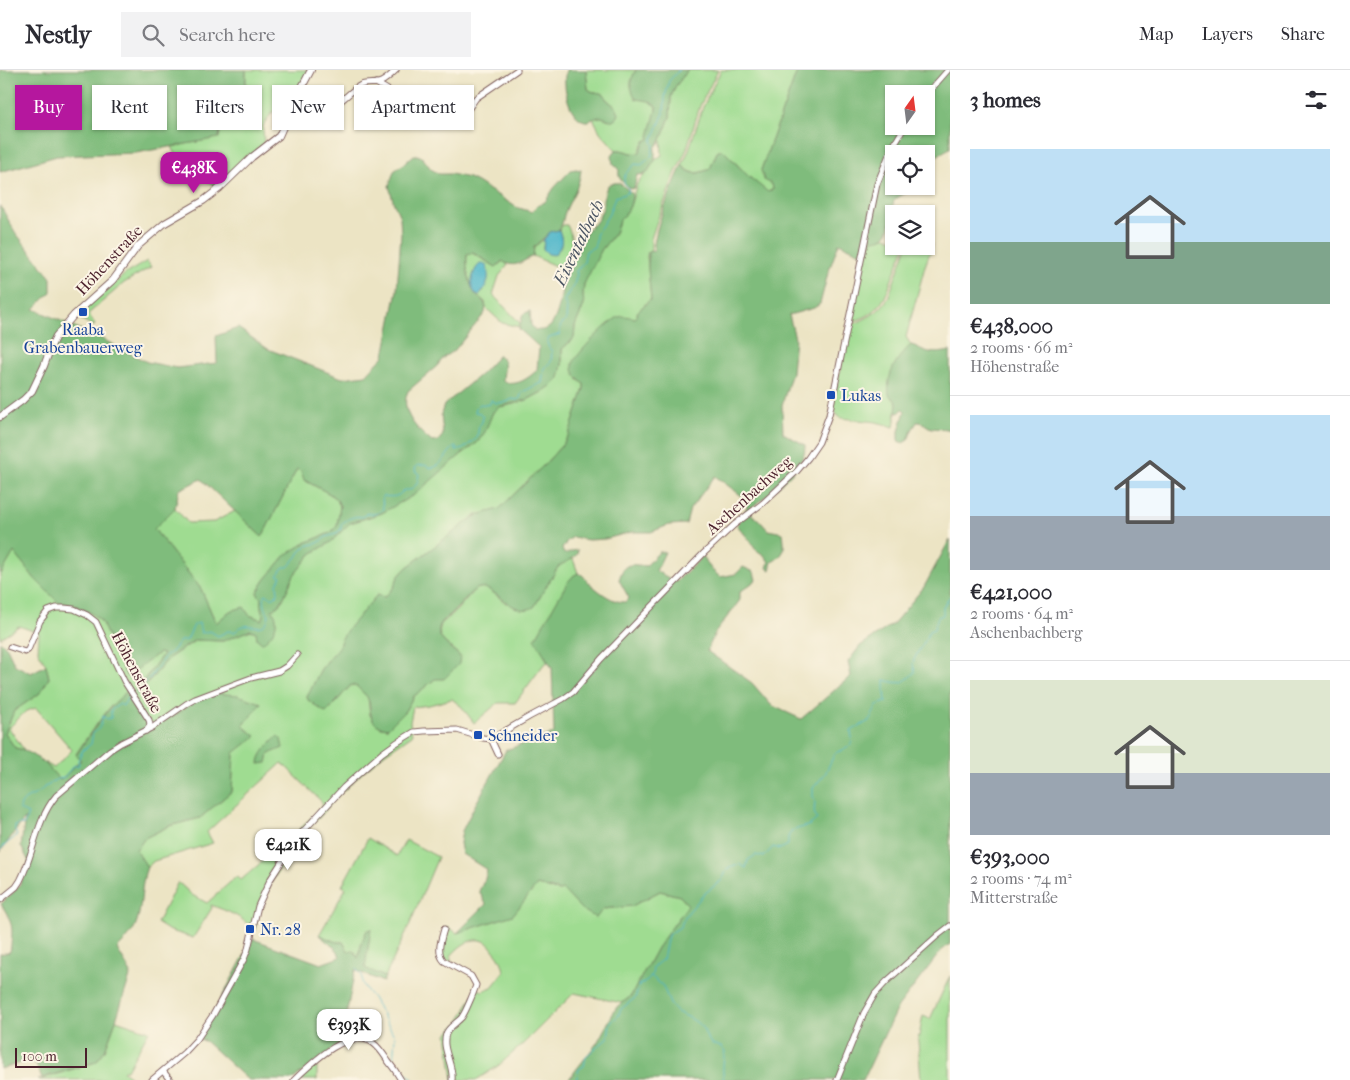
<!DOCTYPE html>
<meta charset="utf-8">
<style>
:root{--surface:#fff;--page:#f2f2f3;--text:#2b2b33;--muted:#7c7c81;--line:#e1e1e2;--accent:#b5179e}
body{margin:0;font-family:"IM FELL French Canon",serif;background:var(--page);color:var(--text);height:100vh;display:flex;flex-direction:column;font-size:19px;white-space:nowrap}
*{box-sizing:border-box;margin:0}
p{font-size:16px;color:var(--muted)}
.icon{flex:none;width:28px;height:28px;fill:none;stroke:currentColor;stroke-width:2;stroke-linecap:round;stroke-linejoin:round}
.map{position:relative;flex:1;overflow:hidden}
.drawer{display:flex;flex-direction:column;background:var(--surface);width:400px}
.drawer>*{flex:none}
.hud{position:absolute;left:15px;top:15px;width:475px;height:45px;display:flex;gap:10px}
.needle{width:32px;rotate:14deg}
.controls{position:absolute;left:885px;top:15px;display:grid;gap:10px}
.controls a{display:grid;place-items:center;width:50px;height:50px;border-radius:0px;background:var(--surface);box-shadow:0 1px 4px #0004;font-size:25px}
.scale{position:absolute;left:15px;bottom:12px;width:72px;box-sizing:border-box;padding-left:5px;border:2px solid #4a1f2b;border-top:0;font-size:14px;line-height:18px;white-space:nowrap;color:#4a1f2b;-webkit-text-stroke:4px #fcf5e5;paint-order:stroke}
.price{position:absolute;translate:-50% -42px;padding:0 11px;border-radius:10px;background:#fff;color:#222;font-size:16px;line-height:32px;filter:drop-shadow(0 1px 2px #0008)}
.price::after{content:'';position:absolute;left:50%;top:30px;width:15px;height:11px;margin-left:-8px;background:inherit;clip-path:polygon(0 0,100% 0,50% 100%)}
.price.on{background:var(--accent);color:#fff}
ul{padding:0;list-style:none}
li{display:grid;align-content:center;gap:10px;height:265px;padding:0 20px}
li+li{border-top:1px solid var(--line)}
li span{display:grid;place-items:center;height:155px;border-radius:0px;color:#555}
li>.icon{margin-inline-start:auto}
span .icon{width:90px;height:90px;fill:#fffc;stroke-width:1}
li b{font-size:21px}
h2{display:flex;justify-content:space-between;align-items:center;height:60px;padding:0 20px;font-size:21px}
.tag{padding:0 18px;border-radius:0px;background:var(--surface);box-shadow:0 1px 4px #0004;font-size:18px;line-height:45px}
.tag.on{background:var(--accent);color:#fff}
header{display:flex;align-items:center;gap:30px;box-sizing:border-box;height:70px;padding:0 25px;background:var(--surface);border-bottom:1px solid var(--line)}
header strong{font-size:24px}
nav{display:flex;gap:28px;margin-inline-start:auto;font-size:18px}
.search{width:350px;height:45px;background:var(--page);display:flex;align-items:center;gap:12px;box-sizing:border-box;padding:0 18px;border-radius:0px;color:var(--muted);font-size:19px}
main{display:flex;flex:1;min-height:0}
.map>svg:first-child{display:block}
.green{fill:#9fdc91;stroke:#747e5e}
.forest{fill:#7fbc7b;stroke:#646e53;fill-rule:evenodd}
.water{fill:#4bb5c9;stroke:#4a6a7a}
.lines{fill:none;stroke-linecap:round;stroke-linejoin:round}
.stream{stroke:#4bb5c9;stroke-width:1}
.minor-casing{stroke:#836461;stroke-width:7}
.tertiary-casing{stroke:#836461;stroke-width:8}
.minor{stroke:#fff;stroke-width:5}
.tertiary{stroke:#fff;stroke-width:6}
.transit-dot{fill:#1a4fb4;stroke:#fcf5e5;stroke-width:2}
.labels{text-anchor:middle;dominant-baseline:central;stroke-width:4;stroke-linejoin:round;paint-order:stroke}
.street-label{font-size:16px;fill:#4a1f2b;stroke:#fcf5e5}
.transit-label{font-size:16px;fill:#164399;stroke:#fcf5e5;text-anchor:start}
.water-label{font-size:18px;font-style:italic;fill:#4a5462;stroke:#fcf5e5}
</style>
<header>
<strong>Nestly</strong>
<div class="search"><svg class="icon" aria-label="search" viewBox="0 0 24 24"><circle cx="10" cy="10" r="6"/><path d="M15 15l6 6"/></svg>Search here</div>
<nav><a>Map</a><a>Layers</a><a>Share</a></nav>
</header>
<main>
<div class="map">
<svg width="950" height="1010" viewBox="0 0 950 1010">
<rect width="100%" height="100%" fill="#fcf5e5"/>
<filter id="ink" filterUnits="userSpaceOnUse"><feTurbulence type="fractalNoise" baseFrequency=".02" numOctaves="2"/><feDisplacementMap in="SourceGraphic" scale="10" xChannelSelector="R" yChannelSelector="G"/><feConvolveMatrix kernelMatrix="1 2 1 2 8 2 1 2 1" color-interpolation-filters="sRGB"/></filter>
<filter id="wash" filterUnits="userSpaceOnUse"><feTurbulence type="fractalNoise" baseFrequency=".0096" numOctaves="4" result="noise"/><feDisplacementMap in="SourceGraphic" scale="20" xChannelSelector="R" yChannelSelector="G"/><feGaussianBlur stdDeviation="1.12" result="paint"/><feColorMatrix in="noise" values="0 0 0 0 0 0 0 0 0 0 0 0 0 0 0 0 0 1.4 0 .05"/><feComposite in="paint" operator="in"/></filter>
<g filter="url(#wash)">
<rect width="100%" height="100%" fill="#ece4c4"/>
<g class="green">
<polygon points="246,0 308,0 287,42 272,42 263,56 264,75 225,112 216,117 181,93 172,77 219,67 225,25 246,24"/>
<path d="M586 0H636L633 6 649 31 656 36V40L650 69 642 75 639 83C631 85 624 79 616 80L600 62 593 48C599 46 603 47 609 50L617 38 606 29 605 25C600 21 593 24 588 19Z"/>
<path d="M688 0H718L700 36 686 81 675 104 656 154 651 169V181L648 182 647 186 651 229 638 241 635 248 628 247 577 309 584 314V319L569 364 563 374 545 394 499 439 489 443 477 445 406 498 398 507 394 517 385 528 377 525 341 570 339 577 321 599 307 627 308 630 326 643 352 614 356 615 368 628 370 645 373 650 381 657 388 658 405 641 413 627 435 609 460 586 442 570 439 562 441 554 456 541 474 520 479 518 486 517 506 533 534 537 558 497 564 492 573 489 578 503 573 506 544 585 548 592 544 594 515 633H498L474 653 462 637 452 629 429 635 413 637 410 652 412 665 383 685 362 703 337 727 319 748 304 763 272 811 260 837 255 861 253 860C243 846 226 841 211 835L212 838 193 868 168 860 157 853 178 812 192 825 207 833 237 806 241 810 303 756 323 735 321 731 282 693 207 762 213 773 154 791 147 797 136 780 145 768 169 756 200 748 232 721 234 683 243 656 261 633 196 630 176 645 149 656 127 622 111 636 92 660 76 684 81 689 60 711 44 692 54 698 72 680 36 638 26 641 9 658 24 680 15 678 5 663 14 641 40 623 49 608 46 595 38 581 39 563 19 556 0 568V506L14 481 35 509 58 532 77 536 91 543 101 551 126 606 159 583 163 584 135 622 138 624 169 588 196 570 223 571 250 560 257 562 272 540 279 535 283 529 294 505 311 484 331 472 350 453 382 443 477 373 493 342 499 337 506 336 527 330 542 322 562 295V279L574 268 575 256 584 235 583 225 584 214 591 198 602 179 615 163 619 151 625 145 630 136 637 114 641 108 646 104 655 90 662 85 661 70 670 47 671 27 675 17Z"/>
<path d="M721 0H800L796 4 761 100 772 114 773 119 768 123 748 106 724 81 721 80 717 82 710 99C697 104 692 105 682 95L688 82 703 37Z"/>
<path d="M563 155H567C577 175 567 184 567 203L561 201 560 198 533 186 534 177 544 169 543 179 554 184C563 176 563 171 559 160Z"/>
<path d="M885 167 894 169V176H905L885 227C878 240 867 248 853 251L851 248C854 233 862 182 870 172 873 168 880 169 885 167Z"/>
<path d="M926 172 933 174 925 196 906 267 911 275 905 281 893 328 897 332V335L894 357 876 352 841 348C836 345 833 339 833 333L849 258 852 255C867 248 879 243 888 228L907 176H926Z"/>
<path d="M472 183 496 197 503 191 508 195 499 206 493 225 520 253 519 257 502 253 486 238 485 232 478 226 484 220 473 205 472 217C467 206 466 196 467 185Z"/>
<polygon points="147,191 151,197 124,213 88,244 95,254 94,256 78,248 78,245 114,211 116,212 125,204"/>
<polygon points="297,399 301,401 304,410 330,424 337,430 340,436 337,456 330,463 305,473 281,491 275,500 265,510 257,523 262,530 261,538 264,545 262,550 249,545 230,541 216,553 201,519 154,459 175,438 188,453 214,452 235,441 262,467"/>
<polygon points="368,768 397,786 406,770 438,787 409,856 385,907 365,899 362,871 358,889 348,881 343,872 337,872 319,865 346,818 342,816"/>
<path d="M537 815 559 821 563 819 581 839H603L632 836 660 821 680 826 688 835 657 878 631 926 622 933 574 923 524 973 498 996 476 1010H453L447 964 459 952 477 918 482 921 492 917 504 902C503 894 500 887 494 881 492 878 489 874 486 872 473 865 459 876 451 886V892L444 889 441 880 447 856 457 863 512 845Z"/>
<polygon points="950,906 950,1010 921,1010 918,971 923,946 930,949"/>
<polygon points="116,950 149,961 127,1000 124,1000 123,1001 135,1010 38,1010 96,992 105,980"/>
<polygon points="313,995 317,996 317,1010 297,1010"/>
</g>
<g class="forest">
<polygon points="0,0 246,0 245,36 239,38 230,32 225,26 219,68 136,83 57,86 0,102"/>
<path d="M566 0H586L588 19C593 24 600 21 605 25L606 29 617 38 619 44C614 56 608 47 600 47 595 47 590 52 585 51 568 47 562 14 566 0Z"/>
<path d="M636 0H688L675 17 671 27 670 47 661 70 655 78V90L646 104 637 105C635 110 636 113 634 118L631 119C624 113 617 110 619 100L613 94 612 85 616 80C624 79 631 85 639 83L645 71 650 69 649 66 656 40V36L649 31 636 29C629 16 629 12 636 0Z"/>
<path d="M800 0H950V78L938 85 926 100V84H894V116H917C911 122 897 126 894 131 890 141 894 162 882 168 878 170 875 169 871 171L869 178 865 185 839 173 828 203 820 234 814 238 789 245 795 268 792 302 782 335 783 363 805 375C807 398 767 425 751 438L752 445 758 449 768 460 783 463C785 478 786 484 772 492L770 500 767 498 769 492 765 486 755 479 751 472 737 455 747 437 746 429 715 406 690 439 686 454 669 455 651 462H632L605 469 588 470 573 467 567 471 562 479 564 484C569 483 572 480 578 480 577 490 565 491 558 497L534 537C513 549 494 514 479 518 471 520 464 531 459 536 454 542 447 547 442 552 431 566 451 578 460 586L459 594 444 609H435L413 627 405 641 388 658C364 655 374 639 367 627 366 625 363 623 361 621 358 617 357 616 351 615L326 643 308 630 307 627 321 599 339 577 341 570 347 560 377 525 385 527 394 517 398 507 406 498 472 448C480 443 490 442 499 439L545 394 563 374 569 364 584 319V314C577 309 572 303 573 294 574 286 611 249 619 247 624 245 630 247 635 248L638 241 651 229 648 200V182L654 181C652 162 674 113 682 95 692 106 697 104 710 99L717 82 721 80 724 81 748 106 768 122 773 119 772 114 764 110 761 100 796 4ZM894 24H926V56H894Z"/>
<path d="M414 85H417L422 87 431 99 439 104H451L469 108 477 112 516 137 532 142 537 136 545 132 554 118 571 100 576 99 581 100C579 119 570 128 564 145 563 151 562 155 559 160L550 162 534 177 533 186C521 192 515 199 502 191L496 197 473 183 467 185C466 197 468 209 473 220 478 231 488 228 485 243L454 281 445 286 437 296 408 321C399 341 417 360 432 372L438 371 443 365 441 344 444 335 481 304 499 285C508 293 503 300 503 311 515 318 529 308 537 300L539 277 519 259 523 244 530 241 531 255 535 260C539 260 544 261 548 258 557 253 563 222 562 211L557 208 561 201 567 203 588 159 597 151 603 138V129L607 116C621 108 622 117 632 123V128L630 136 625 145 619 151 615 163 602 179 584 214 583 225 584 235 575 256 574 268 562 279V295L559 308 554 314 542 322 527 330 499 337 493 342 485 362 477 373 463 383 414 425 382 443 350 453 331 472 311 484 294 505 283 529 279 535 272 540C274 542 276 545 276 548 278 558 270 568 262 573L257 569 256 562 251 560 223 571 195 570 169 588 138 624 135 622 163 584 159 583 127 607 101 551 91 543 77 536 58 532 35 509 14 482 0 506V135L15 162 51 208V222L34 239 100 268 147 292 177 298 217 293 216 266 238 258 268 279 342 308 366 305 384 286 397 220 401 164 400 147 394 134 389 116 394 101 405 93ZM297 399 301 401 304 410 330 424 337 430 340 436 337 456 330 463 305 473 286 485 265 510 257 523 262 530 261 538 264 545 262 550 249 545 244 537 230 541 216 553 201 519 154 459 175 438 179 420 201 409 262 467Z"/>
<path d="M911 275C916 276 918 278 923 280 933 284 940 283 950 281V360C943 357 936 360 929 357 924 354 923 352 917 352L912 360 908 370 903 373 898 371V365L905 341 903 339 899 343 896 342 897 332 889 325C886 305 896 288 911 275Z"/>
<path d="M950 469V874L941 881 896 940 863 1010H568L597 973 616 938 631 926 657 878 688 835 680 826 660 821 632 836 603 839 596 848 581 839 563 820 559 821 537 815 513 845 457 863 486 834 479 821 485 809 487 800 462 784 460 773 462 761 474 737 506 680 554 663 552 598 535 569 567 513 573 506 578 503C585 505 587 512 593 516 601 523 614 533 625 532L629 528 619 510C624 492 629 494 646 496L659 482H665L656 501 676 512 703 486 711 499 720 507 736 504 743 497 754 502 756 510 740 522V530L715 563 707 581 752 613 771 635 801 649 851 606 848 592 860 576 893 554 924 517Z"/>
<path d="M0 571 7 578 15 595 31 603 46 595 49 608 40 623 14 641 5 663 15 678 24 680 44 692 60 710 81 690 76 685C92 661 106 640 127 621L149 656 176 645 196 630 214 623 238 625 261 633 243 656 256 666 234 683 232 721 200 748 169 756 145 768 136 780 147 797C140 815 143 833 137 851 134 862 125 871 117 879L131 903 116 950 105 980 96 992 42 1008 34 989 0 999V884L10 882C13 859 14 854 1 834 17 819 23 814 29 792L21 776 25 748 0 782Z"/>
<path d="M278 666 281 669 283 678 269 684 267 693 259 694C259 683 270 674 278 666Z"/>
<path d="M371 859 365 898 385 907 383 912 355 900 344 956 371 960 375 962 374 965 367 969 345 970 292 1010H248L205 971 199 970 253 869 321 894 340 887C337 876 326 872 319 865L337 872H343L348 881 354 880 358 888 362 871 367 860Z"/>
</g>
<g class="water">
<path d="M559 160C563 171 563 176 554 185L548 184 543 179 544 169 550 162Z"/>
<path d="M481 193 487 196C490 210 488 216 478 226 467 218 472 200 481 193Z"/>
</g>
<g class="lines">
<g class="stream">
<path d="M136 623 141 619 144 612 150 608 165 586 171 582 180 571 187 570 194 555 199 553 201 563 210 561 218 566 228 561 234 562C237 561 239 558 241 557 254 552 264 565 269 545 265 538 263 532 265 524L270 527H274L278 523 277 514 281 506 278 505 281 500 284 497H288L297 487 299 483 306 476 318 473 326 467 336 464 341 459V454C348 449 354 445 362 447L367 443C375 445 377 444 383 439L382 426C392 427 398 428 404 420H410L417 414 419 404 415 401 416 396 425 395 431 398C443 397 446 382 456 376V381L463 379 477 368 479 356 482 352 483 347 480 343 475 342 476 338 480 334 486 335 490 334 491 330 496 333 507 332 512 329 517 330 520 328 522 322C530 319 535 315 542 313L544 298 551 292 552 281 549 278 547 272 549 268 560 264C559 257 561 254 566 250L567 238 564 231 570 220 573 218 577 204 576 201 584 192 586 181 594 177 596 171V165L609 144 615 127 625 124 629 121 627 116 624 113C623 103 629 101 635 94L641 95 651 87 654 75 652 71 664 43 665 27 669 11 679 0"/>
<path d="M0 780C5 774 11 771 17 765L15 761V756L20 754 24 755 28 744 20 740C20 725 38 728 44 717L49 715 53 711 64 707 73 696 79 695 78 690 83 680 91 674 93 663C100 660 101 654 103 646L107 649 111 648V640L120 634 123 636 128 627"/>
<polyline points="356,899 362,905 362,913 368,922 373,928 395,967 393,992 414,1010"/>
<path d="M651 906 663 916 670 934 677 942 690 948 702 956 707 968 712 974 721 977 725 982C723 989 722 1004 724 1010"/>
<path d="M576 1010 579 999 584 996 586 986 608 968 610 953 618 946 621 939 635 928 640 914C649 912 653 906 653 897L663 889 668 865 680 857 686 845 704 824 722 810 727 799 740 794 746 798 748 790 756 785 764 787 773 777 780 779 788 775V767L791 761 810 755 817 749 814 742 815 732 813 727V718L825 704 835 683C850 677 853 678 851 661L869 651 877 635 886 632 885 621V610C902 615 903 613 915 602 915 601 913 595 913 594 915 583 926 572 929 561L934 559 938 547 943 545V537L950 526"/>
</g>
</g>
</g>
<g filter="url(#ink)">
<g class="lines">
<g class="minor-casing">
<g id="minor">
<polyline points="376,13 430,45 450,52 459,51 462,48 476,28 517,0"/>
<path d="M299 21 309 40C324 54 348 21 361 15 368 12 375 15 381 12 386 10 392 4 396 0"/>
<polyline points="926,25 948,0"/>
<path d="M10 577 25 582 28 580 40 551 48 541 56 538H64L74 539 87 545 96 552 124 611 149 650C151 655 149 657 146 661"/>
<polyline points="491,669 529,647 563,629 573,622 601,589 704,483 734,455 763,433 797,401 808,388 819,372 829,345 877,114 891,80 905,56"/>
<path d="M0 830 16 817 20 811C34 784 36 750 56 726L110 680 121 673 153 657 186 634 195 629 232 615 251 608 279 601 287 596 297 585"/>
<path d="M444 859C441 870 436 882 444 891L471 906 476 915C474 922 466 941 462 947 457 953 448 957 446 964 441 979 454 995 452 1010"/>
<polyline points="163,1001 170,1010"/>
<polyline points="152,1010 184,983 197,969 213,945 244,889 248,879 258,836 270,810 297,768 344,717 382,683 396,673 414,662 424,661 457,660 483,668 491,669 498,684"/>
<path d="M294 1010C310 995 348 956 373 973 379 977 384 985 388 991 393 997 397 1003 401 1010"/>
<polyline points="837,1010 864,943 875,924 887,911 937,866 950,856"/>
</g>
</g>
<g class="tertiary-casing">
<polyline id="tertiary" points="0,347 23,330 32,321 44,296 52,274 56,266 74,245 113,210 138,176 165,153 203,131 220,118 252,87 279,66 294,32 311,0"/>
</g>
<use href="#minor" class="minor"/>
<use href="#tertiary" class="tertiary"/>
</g>
</g>
<g class="transit-dot">
<rect x="78" y="237" width="10" height="10" rx="2.5"/>
<rect x="826" y="320" width="10" height="10" rx="2.5"/>
<rect x="473" y="660" width="10" height="10" rx="2.5"/>
<rect x="245" y="854" width="10" height="10" rx="2.5"/>
</g>
<g class="labels">
<g class="street-label">
<text transform="translate(109 190) rotate(-47)">Höhenstraße</text>
<text transform="translate(749 425) rotate(-42)">Aschenbachweg</text>
<text transform="translate(137 602) rotate(62)">Höhenstraße</text>
</g>
<g class="transit-label">
<text x="83" y="259" text-anchor="middle">Raaba<tspan x="83" dy="18">Grabenbauerweg</tspan></text>
<text x="841" y="325">Lukas</text>
<text x="488" y="665">Schneider</text>
<text x="260" y="859">Nr. 28</text>
</g>
<g class="water-label">
<text transform="translate(579 173) rotate(-64)">Eisentalbach</text>
</g>
</g>
</svg>
<div class="controls">
<a><svg class="needle" viewBox="-14 -14 28 28"><path d="M0-13l5 13h-10z" fill="#e53935"/><path d="M0 13l5-13h-10z" fill="#7c7c81"/></svg></a>
<a><svg class="icon" aria-label="locate" viewBox="0 0 24 24"><circle cx="12" cy="12" r="6"/><path d="M12 2v4M12 18v4M2 12h4M18 12h4"/></svg></a>
<a><svg class="icon" aria-label="layers" viewBox="0 0 24 24"><path d="M12 4l9 5-9 5-9-5zM3 14l9 5 9-5"/></svg></a>
</div>
<div class="scale">100 m</div>
<b class="price on" style="left:194px;top:124px">€438K</b>
<b class="price" style="left:288px;top:801px">€421K</b>
<b class="price" style="left:349px;top:981px">€393K</b>
<div class="hud">
<a class="tag on">Buy</a>
<a class="tag">Rent</a>
<a class="tag">Filters</a>
<a class="tag">New</a>
<a class="tag">Apartment</a>
</div>
</div>
<section class="drawer">
<h2>3 homes<svg class="icon" aria-label="filters" viewBox="0 0 24 24"><path d="M4 7h16M4 17h16"/><circle cx="9" cy="7" r="2"/><circle cx="15" cy="17" r="2"/></svg></h2>
<ul>
<li><span style="background:linear-gradient(#bfe0f5 60%,#7fa58c 0)"><svg class="icon" aria-label="home" viewBox="0 0 24 24"><path d="M3 11l9-7 9 7M6 9v11h12V9"/></svg></span><div><b>€438,000</b><p>2 rooms · 66 m²</p><p>Höhenstraße</p></div></li>
<li><span style="background:linear-gradient(#bfe0f5 65%,#9aa5b1 0)"><svg class="icon" aria-label="home" viewBox="0 0 24 24"><path d="M3 11l9-7 9 7M6 9v11h12V9"/></svg></span><div><b>€421,000</b><p>2 rooms · 64 m²</p><p>Aschenbachberg</p></div></li>
<li><span style="background:linear-gradient(#dfe7d0 60%,#9aa5b1 0)"><svg class="icon" aria-label="home" viewBox="0 0 24 24"><path d="M3 11l9-7 9 7M6 9v11h12V9"/></svg></span><div><b>€393,000</b><p>2 rooms · 74 m²</p><p>Mitterstraße</p></div></li>
</ul>
</section>
</main>
